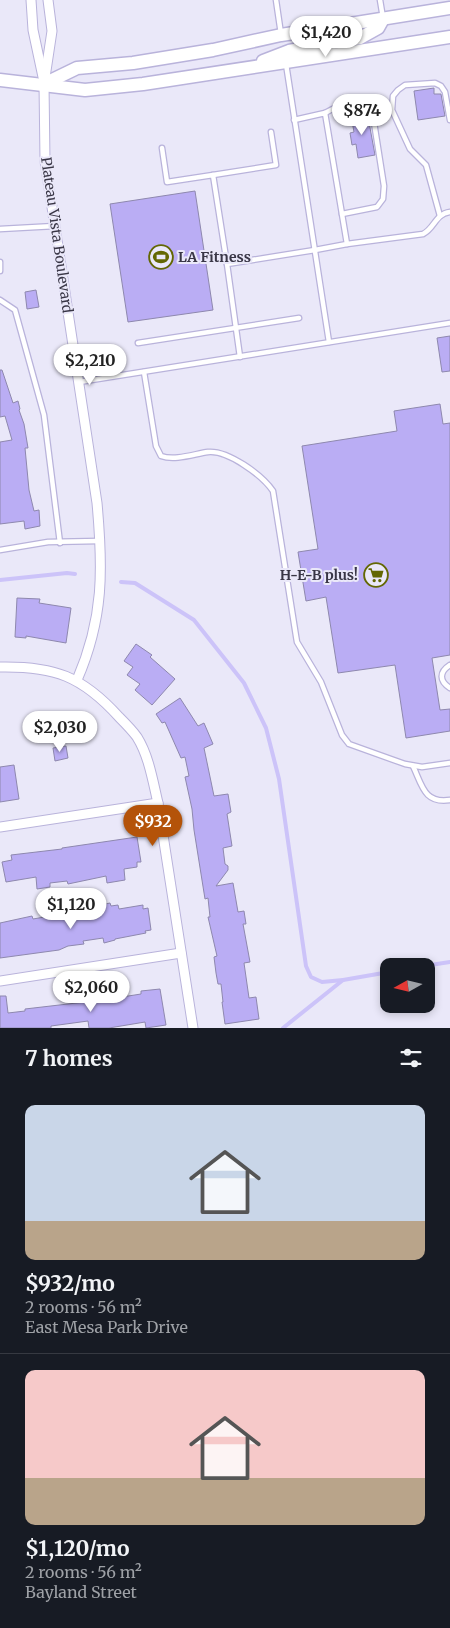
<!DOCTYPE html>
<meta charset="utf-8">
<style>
:root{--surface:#171b24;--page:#20242c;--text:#f1f3f6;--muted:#9ea1a6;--line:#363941;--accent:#b45309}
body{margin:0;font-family:Merriweather,serif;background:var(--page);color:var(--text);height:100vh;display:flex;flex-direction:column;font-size:19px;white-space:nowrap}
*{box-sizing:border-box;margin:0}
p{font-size:16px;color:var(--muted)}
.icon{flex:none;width:28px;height:28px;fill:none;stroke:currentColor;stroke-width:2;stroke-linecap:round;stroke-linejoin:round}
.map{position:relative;height:1028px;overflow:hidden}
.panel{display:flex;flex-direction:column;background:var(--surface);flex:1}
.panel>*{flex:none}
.needle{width:32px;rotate:262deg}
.tools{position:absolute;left:380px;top:958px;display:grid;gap:10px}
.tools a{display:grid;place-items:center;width:55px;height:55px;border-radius:10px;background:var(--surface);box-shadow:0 2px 8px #0003;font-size:25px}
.price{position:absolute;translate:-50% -42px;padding:0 11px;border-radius:18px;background:#fff;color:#222;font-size:16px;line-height:32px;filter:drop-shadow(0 1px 2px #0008)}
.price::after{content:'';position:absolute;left:50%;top:30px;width:15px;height:11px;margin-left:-8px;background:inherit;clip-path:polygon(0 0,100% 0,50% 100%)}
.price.current{background:var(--accent);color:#fff}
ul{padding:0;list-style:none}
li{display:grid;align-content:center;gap:10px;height:265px;padding:0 25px}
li+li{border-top:1px solid var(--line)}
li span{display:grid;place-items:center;height:155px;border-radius:10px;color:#555}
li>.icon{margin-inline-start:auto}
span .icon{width:90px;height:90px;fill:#fffc;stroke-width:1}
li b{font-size:21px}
h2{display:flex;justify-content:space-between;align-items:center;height:60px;padding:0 25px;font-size:21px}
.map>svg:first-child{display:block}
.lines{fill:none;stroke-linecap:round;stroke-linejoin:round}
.stream{stroke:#ccc3f9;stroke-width:4}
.building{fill:#baadf4;stroke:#8e88ae}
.service-casing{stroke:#b9b3db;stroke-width:7}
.minor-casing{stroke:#b9b3db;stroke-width:11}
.secondary-casing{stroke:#b9b3db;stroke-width:15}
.service{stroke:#fff;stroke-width:4.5}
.minor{stroke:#fff;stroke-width:9}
.secondary{stroke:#fff;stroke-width:12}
.labels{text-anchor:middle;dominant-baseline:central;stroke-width:4;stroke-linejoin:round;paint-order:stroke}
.street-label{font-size:14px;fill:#393646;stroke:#eae8f9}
.poi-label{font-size:14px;font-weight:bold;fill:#393646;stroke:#eae8f9;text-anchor:start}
</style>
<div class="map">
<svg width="450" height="1028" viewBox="0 0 450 1028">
<rect width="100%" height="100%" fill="#eae8f9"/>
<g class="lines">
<g class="stream">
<polyline points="0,580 67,573 75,574"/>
<polyline points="121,582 135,583 194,620 244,683 266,728 279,779 306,966 311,977 322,982 343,980"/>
<polyline points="424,966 450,962"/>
<polyline points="283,1028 343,980 389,972"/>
</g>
</g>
<g class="building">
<polygon points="434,88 434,94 441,94 445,116 418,120 414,91"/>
<polygon points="365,114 368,117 375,155 358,158 356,144 352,145 350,133 354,132 351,116"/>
<polygon points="195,191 213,310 128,322 110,204"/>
<polygon points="36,290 39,307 27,309 25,292"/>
<polygon points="450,336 450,371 442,372 437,338"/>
<polygon points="0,370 2,370 13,403 18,401 20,409 19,410 24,424 28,448 25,448 29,490 34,511 39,510 40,526 25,529 24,521 0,524 0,442 12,440 5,416 0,417"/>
<polygon points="440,404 443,424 450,423 450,655 432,658 440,710 450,709 450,731 406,738 395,665 338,673 326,597 306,601 298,552 318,549 302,446 397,431 394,411"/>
<polygon points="17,598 40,599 39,603 71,608 66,643 26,636 26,638 15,637"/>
<polygon points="136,644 152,655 150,657 175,679 152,705 135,690 140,684 127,675 133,667 124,661"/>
<polygon points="180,698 198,726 204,723 213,744 204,748 214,796 228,794 231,812 227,814 232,846 223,848 225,864 228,866 228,870 216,886 233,883 238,912 244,911 246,924 243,924 250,962 244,963 249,998 256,997 259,1019 225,1024 222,1002 223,1002 221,984 218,984 216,973 214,957 217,956 208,917 210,917 208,898 205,899 194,830 192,809 185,777 189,776 185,757 181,758 165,722 162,723 156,714"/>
<polygon points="66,746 68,758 55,761 53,748"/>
<polygon points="14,765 19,799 0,802 0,767"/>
<polygon points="137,837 141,862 137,862 137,867 124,869 125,880 107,883 106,876 68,884 67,881 50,883 50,887 37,889 36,877 6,882 2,862 12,860 11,855 62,849 62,848"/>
<polygon points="110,903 111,906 118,905 119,909 143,905 143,909 148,908 151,930 145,931 146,933 115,939 115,940 104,943 103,938 83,941 84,944 68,946 59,950 0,958 0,923 32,916 33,919 56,915 60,919 82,915 98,912 97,906"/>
<polygon points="160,989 166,1025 146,1028 145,1022 109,1028 89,1028 88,1021 51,1026 51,1028 0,1028 0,996 6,996 8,1013 25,1011 25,1009 85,1002 122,994 122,997 141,994 141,991"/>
</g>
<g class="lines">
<g class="service-casing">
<g id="service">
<polyline points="276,0 281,34"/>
<polyline points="380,0 383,18"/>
<polyline points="286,64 329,342"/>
<path d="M325 113C342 103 359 99 373 116L384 186 383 199 377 207 342 214"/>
<polyline points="162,148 167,182 213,175 227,264"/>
<polyline points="213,175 276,165 271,132"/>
<polyline points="440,216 426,165 410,149 392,110 393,96 398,90 405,85 435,83 441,86 445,92 450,120"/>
<polyline points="0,229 55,226"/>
<path d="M347 244 423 234C435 228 435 214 450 212"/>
<polyline points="0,262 0,271"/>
<polyline points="0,300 15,310 44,415 60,543"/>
<polyline points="138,343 299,318"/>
<polyline points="240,357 227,264 315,250 347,244 325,113 294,120"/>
<path d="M144 372 156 446 161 456C175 461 194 454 208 452 228 450 262 475 273 491L296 636 297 642 321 682 342 735 349 744 405 764 422 767 450 763"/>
<polyline points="79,382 450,323"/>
<polyline points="0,550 48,542 99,541"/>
<path d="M450 665C439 672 439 681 450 688"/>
<path d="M413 766C422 785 424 804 450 800"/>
</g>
</g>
<g class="minor-casing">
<g id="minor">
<polyline points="31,0 33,30 43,77"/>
<path d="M48 0 52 31 44 84 45 161 97 503C103 569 104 618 77 680"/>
<path d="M0 667C54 666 82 676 119 717 125 723 132 730 137 737 149 756 153 782 158 803L193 1028"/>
<polyline points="0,827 158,803"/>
<polyline points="0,981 181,953"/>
</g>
</g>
<g class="secondary-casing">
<g id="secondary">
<polyline points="263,61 289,51 360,38 378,28 383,19"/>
<polyline points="0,80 85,90 143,84 450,37"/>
<polyline points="44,84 77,68 133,63 213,50 281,35 450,8"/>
</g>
</g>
<use href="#service" class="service"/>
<use href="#minor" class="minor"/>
<use href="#secondary" class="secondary"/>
</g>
<defs>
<g id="stadium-ring" transform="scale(1.25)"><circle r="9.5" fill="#eae8f9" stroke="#636703" stroke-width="1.5"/><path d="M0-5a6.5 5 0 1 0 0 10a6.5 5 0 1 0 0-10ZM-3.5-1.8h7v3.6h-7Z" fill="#636703"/></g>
<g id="supermarket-ring" transform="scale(1.25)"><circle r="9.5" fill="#eae8f9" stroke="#636703" stroke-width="1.5"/><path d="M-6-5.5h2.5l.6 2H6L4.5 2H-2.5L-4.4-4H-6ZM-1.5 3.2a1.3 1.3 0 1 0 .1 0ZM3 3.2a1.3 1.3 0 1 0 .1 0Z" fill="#636703"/></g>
</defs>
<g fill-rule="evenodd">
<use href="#stadium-ring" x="161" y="257"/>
<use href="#supermarket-ring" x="376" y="575"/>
</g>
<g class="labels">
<g class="street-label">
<text transform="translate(57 235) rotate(82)">Plateau Vista Boulevard</text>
</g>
<g class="poi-label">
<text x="178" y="257">LA Fitness</text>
<text x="358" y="575" text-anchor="end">H-E-B plus!</text>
</g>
</g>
</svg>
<div class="tools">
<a><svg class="needle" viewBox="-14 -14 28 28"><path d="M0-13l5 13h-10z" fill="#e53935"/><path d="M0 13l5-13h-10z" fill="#9ea1a6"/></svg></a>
</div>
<b class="price" style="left:326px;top:58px">$1,420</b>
<b class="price" style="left:362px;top:136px">$874</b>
<b class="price" style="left:90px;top:386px">$2,210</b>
<b class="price" style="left:60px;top:753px">$2,030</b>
<b class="price current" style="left:153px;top:847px">$932</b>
<b class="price" style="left:71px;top:930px">$1,120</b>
<b class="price" style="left:91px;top:1013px">$2,060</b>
</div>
<section class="panel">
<h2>7 homes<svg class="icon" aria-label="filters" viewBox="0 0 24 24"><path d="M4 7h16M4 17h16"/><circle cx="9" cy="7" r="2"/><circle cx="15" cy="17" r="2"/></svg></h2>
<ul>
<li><span style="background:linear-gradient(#c9d6e8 75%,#b9a48a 0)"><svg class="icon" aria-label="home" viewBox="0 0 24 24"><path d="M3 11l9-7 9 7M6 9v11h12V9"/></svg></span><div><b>$932/mo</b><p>2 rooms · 56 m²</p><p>East Mesa Park Drive</p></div></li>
<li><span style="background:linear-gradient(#f6c9c9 70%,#b9a48a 0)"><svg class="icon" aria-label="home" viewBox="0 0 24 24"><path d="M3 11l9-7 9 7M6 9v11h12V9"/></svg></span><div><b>$1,120/mo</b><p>2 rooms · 56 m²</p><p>Bayland Street</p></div></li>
</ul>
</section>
